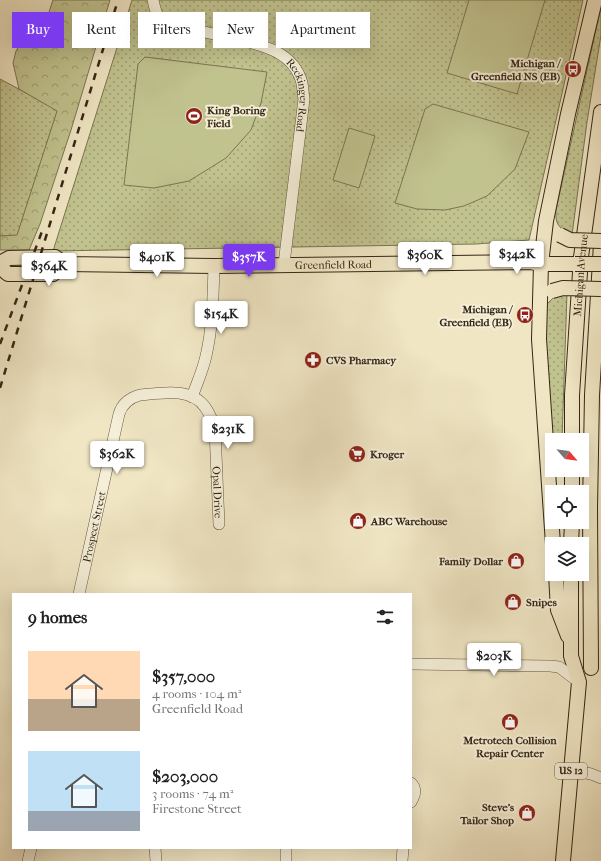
<!DOCTYPE html>
<meta charset="utf-8">
<style>
:root{--surface:#fff;--page:#f2f2f2;--text:#222;--muted:#767676;--accent:#7c3aed}
body{margin:0;font-family:"IM FELL French Canon",serif;background:var(--page);color:var(--text);height:100vh;display:flex;flex-direction:column;font-size:15px;white-space:nowrap}
*{box-sizing:border-box;margin:0}
p{font-size:13px;color:var(--muted)}
.icon{flex:none;width:22px;height:22px;fill:none;stroke:currentColor;stroke-width:2;stroke-linecap:round;stroke-linejoin:round}
.map{position:relative;flex:1;overflow:hidden}
.details{position:absolute;left:12px;top:593px;width:400px;height:256px;display:flex;flex-direction:column;background:var(--surface);border-radius:0px;box-shadow:0 4px 16px #0002}
.details>*{flex:none}
.banner{position:absolute;left:12px;top:12px;width:400px;height:36px;display:flex;gap:8px}
.needle{width:26px;rotate:118deg}
.fabs{position:absolute;left:545px;top:433px;display:grid;gap:8px}
.fabs a{display:grid;place-items:center;width:44px;height:44px;border-radius:0px;background:var(--surface);box-shadow:0 4px 16px #0002;font-size:20px}
.price{position:absolute;translate:-50% -34px;padding:0 9px;border-radius:4px;background:#fff;color:#222;font-size:13px;line-height:26px;filter:drop-shadow(0 1px 2px #0008)}
.price::after{content:'';position:absolute;left:50%;top:24px;width:12px;height:9px;margin-left:-6px;background:inherit;clip-path:polygon(0 0,100% 0,50% 100%)}
.price.active{background:var(--accent);color:#fff}
ul{padding:0;list-style:none}
li{display:flex;align-items:center;gap:12px;height:100px;padding:0 16px}
li span{display:grid;place-items:center;flex:none;width:112px;height:80px;border-radius:0px;color:#555}
li>.icon{margin-inline-start:auto}
span .icon{width:48px;height:48px;fill:#fffc;stroke-width:1}
li b{font-size:17px}
h2{display:flex;justify-content:space-between;align-items:center;height:48px;padding:0 16px;font-size:17px}
.pill{padding:0 14px;border-radius:0px;background:var(--surface);box-shadow:0 4px 16px #0002;font-size:14px;line-height:36px}
.pill.active{background:var(--accent);color:#fff}
.map>svg:first-child{display:block}
.green{fill:url(#green-dots);stroke:#7b7552}
.forest{fill:url(#forest-crowns);stroke:#7b7552}
.pitch{fill:#c1c38f;stroke:#7b7552}
.lines{fill:none;stroke-linecap:round;stroke-linejoin:round}
.minor-casing{stroke:#645741;stroke-width:12}
.major-casing{stroke:#352715;stroke-width:16}
.minor{stroke:#f5efd9;stroke-width:11}
.major{stroke:#f0e6c4;stroke-width:14}
.rail{stroke:#352715;stroke-width:2.5;stroke-dasharray:7 7;stroke-linecap:butt}
.major-bridge-casing{stroke:#352715;stroke-width:16;stroke-linecap:butt}
.major-bridge{stroke:#f0e6c4;stroke-width:14}
.labels{text-anchor:middle;dominant-baseline:central;stroke-width:4;stroke-linejoin:round;paint-order:stroke}
.shield{fill:#f5efd9;stroke:#6f6350;stroke-width:1}
.shield-label{font-size:10px;font-weight:bold;fill:#352715}
.poi-label{font-size:11px;font-weight:bold;fill:#352715;stroke:#f5efd9;text-anchor:start}
.street-label{font-size:11px;fill:#352715;stroke:#f5efd9}
</style>
<div class="map">
<svg width="601" height="861" viewBox="0 0 601 861">
<defs>
<pattern id="green-dots" width="8" height="8" patternUnits="userSpaceOnUse"><rect width="8" height="8" fill="#c1c38f"/><path d="M2 2h.1M6 6h.1" fill="none" stroke="#9e9e74" stroke-width="1.8" stroke-linecap="round"/></pattern>
<pattern id="forest-crowns" width="20" height="18" patternUnits="userSpaceOnUse"><rect width="20" height="18" fill="#c1c38f"/><path d="M2 6a3 3 0 1 1 6 0M12 15a3 3 0 1 1 6 0" fill="none" stroke="#9e9e74"/></pattern>
</defs>
<rect width="100%" height="100%" fill="#f0e6c4"/>
<filter id="stains"><feTurbulence type="fractalNoise" baseFrequency=".005" numOctaves="4"/><feColorMatrix values="0 0 0 0 .2 0 0 0 0 .09 0 0 0 0 .02 0 0 0 .5 -.17"/></filter>
<radialGradient id="worn" r=".72"><stop offset=".6" stop-color="#630" stop-opacity="0"/><stop offset="1" stop-color="#630" stop-opacity=".3"/></radialGradient>
<g class="green">
<polygon points="132,0 583,0 529,240 476,244 53,251"/>
<path d="M601 7V35L587 122 572 235C559 228 555 225 556 210Z"/>
<polygon points="0,79 58,110 17,236 0,236"/>
<polygon points="567,293 562,440 552,440 546,347 546,305 555,296"/>
</g>
<polygon class="forest" points="53,0 110,0 71,130 40,224 29,250 0,250 0,236 17,235 57,111 19,89 13,63 16,51 34,23 47,18"/>
<g class="pitch">
<polygon points="469,0 545,0 517,94 447,73"/>
<polygon points="145,57 267,72 261,103 251,130 226,158 189,181 154,188 124,185 138,64"/>
<polygon points="433,104 529,132 515,169 487,196 464,206 445,210 417,209 395,203 425,109"/>
<polygon points="349,128 375,136 359,188 333,180"/>
</g>
<g class="lines">
<g class="minor-casing">
<g id="minor">
<path id="s1" d="M153 0C156 15 157 18 171 24 190 29 209 33 228 37 257 44 293 49 302 83 303 88 303 94 304 99L284 264"/>
<path d="M192 397C197 383 203 370 206 356 213 326 213 296 214 266"/>
<path id="s2" d="M79 594 119 414C122 404 129 398 140 395 161 393 191 387 205 407 210 414 213 422 215 430L219 524"/>
<polyline points="411,664 550,666 559,667 579,682"/>
<polyline points="571,770 591,774 601,778"/>
<path d="M411 783C417 789 415 795 411 802"/>
<polyline points="155,848 156,861"/>
<polyline points="286,848 286,861"/>
<polyline points="28,861 31,848"/>
<polyline points="402,861 403,848"/>
</g>
</g>
<g class="major-casing">
<g id="major">
<path id="s3" d="M0 263 9 258 55 257 65 264 214 266 530 262 541 264H575"/>
<polyline points="0,267 8,274 53,274 65,264"/>
<path id="s4" d="M572 440V395L581 257 601 112"/>
<polyline points="572,492 572,470"/>
<polyline points="553,544 539,339 541,264 546,221 568,114 595,0"/>
<polyline points="571,544 572,522"/>
<polyline points="556,574 558,610 568,636"/>
<polyline points="591,668 590,508 592,395 601,244"/>
<polyline points="563,861 579,682 571,656 571,574"/>
</g>
</g>
<use href="#minor" class="minor"/>
<use href="#major" class="major"/>
<g class="rail">
<polyline points="0,344 44,226"/>
<polyline points="0,388 118,0"/>
</g>
<g class="major-bridge-casing">
<g id="major-bridge">
<polyline points="560,235 570,240 601,241"/>
<polyline points="575,264 601,264"/>
<polyline points="552,291 563,288 601,289"/>
</g>
</g>
<use href="#major-bridge" class="major-bridge"/>
</g>
<defs>
<g id="bus-disc" transform="scale(0.9)"><circle r="9.5" fill="#8f2418" stroke="#f5efd9"/><path d="M-5-6H5V4H4V6H2V4H-2V6H-4V4H-5ZM-3.5-4V0h7V-4ZM-3.5 1.2v1.5H-2V1.2ZM2 1.2v1.5H3.5V1.2Z" fill="#fff"/></g>
<g id="stadium-disc" transform="scale(0.9)"><circle r="9.5" fill="#8f2418" stroke="#f5efd9"/><path d="M0-5a6.5 5 0 1 0 0 10a6.5 5 0 1 0 0-10ZM-3.5-1.8h7v3.6h-7Z" fill="#fff"/></g>
<g id="pharmacy-disc" transform="scale(0.9)"><circle r="9.5" fill="#8f2418" stroke="#f5efd9"/><path d="M-2-6h4v4h4v4h-4v4h-4v-4h-4v-4h4Z" fill="#fff"/></g>
<g id="supermarket-disc" transform="scale(0.9)"><circle r="9.5" fill="#8f2418" stroke="#f5efd9"/><path d="M-6-5.5h2.5l.6 2H6L4.5 2H-2.5L-4.4-4H-6ZM-1.5 3.2a1.3 1.3 0 1 0 .1 0ZM3 3.2a1.3 1.3 0 1 0 .1 0Z" fill="#fff"/></g>
<g id="shop-disc" transform="scale(0.9)"><circle r="9.5" fill="#8f2418" stroke="#f5efd9"/><path d="M-5-2.5h2.3a2.7 3.5 0 0 1 5.4 0H5L5.5 6h-11ZM-1.5-2.5h3a1.5 2.3 0 0 0-3 0Z" fill="#fff"/></g>
</defs>
<g fill-rule="evenodd">
<use href="#bus-disc" x="573" y="69"/>
<use href="#stadium-disc" x="194" y="116"/>
<use href="#bus-disc" x="525" y="315"/>
<use href="#pharmacy-disc" x="313" y="360"/>
<use href="#supermarket-disc" x="357" y="454"/>
<use href="#shop-disc" x="358" y="521"/>
<use href="#shop-disc" x="516" y="561"/>
<use href="#shop-disc" x="513" y="602"/>
<use href="#shop-disc" x="510" y="722"/>
<use href="#shop-disc" x="527" y="813"/>
</g>
<g class="labels">
<rect class="shield" x="555" y="763" width="32" height="16" rx="3"/>
<g class="shield-label">
<text x="571" y="771">US 12</text>
</g>
<g class="poi-label">
<text x="560" y="63" text-anchor="end">Michigan /<tspan x="560" dy="13">Greenfield NS (EB)</tspan></text>
<text x="207" y="110">King Boring<tspan x="207" dy="13">Field</tspan></text>
<text x="512" y="309" text-anchor="end">Michigan /<tspan x="512" dy="13">Greenfield (EB)</tspan></text>
<text x="326" y="360">CVS Pharmacy</text>
<text x="370" y="454">Kroger</text>
<text x="371" y="521">ABC Warehouse</text>
<text x="503" y="561" text-anchor="end">Family Dollar</text>
<text x="526" y="602">Snipes</text>
<text x="510" y="740" text-anchor="middle">Metrotech Collision<tspan x="510" dy="13">Repair Center</tspan></text>
<text x="514" y="807" text-anchor="end">Steve's<tspan x="514" dy="13">Tailor Shop</tspan></text>
</g>
<g class="street-label">
<text stroke="none"><textPath href="#s1" startOffset="194">Reckinger Road</textPath></text>
<text stroke="none"><textPath href="#s3" startOffset="337">Greenfield Road</textPath></text>
<text stroke="none"><textPath href="#s4" startOffset="165">Michigan Avenue</textPath></text>
<text stroke="none"><textPath href="#s2" startOffset="371">Opal Drive</textPath></text>
<text stroke="none"><textPath href="#s2" startOffset="69">Prospect Street</textPath></text>
</g>
</g>
<rect width="100%" height="100%" filter="url(#stains)"/>
<rect width="100%" height="100%" fill="url(#worn)"/>
</svg>
<div class="fabs">
<a><svg class="needle" viewBox="-14 -14 28 28"><path d="M0-13l5 13h-10z" fill="#e53935"/><path d="M0 13l5-13h-10z" fill="#767676"/></svg></a>
<a><svg class="icon" aria-label="locate" viewBox="0 0 24 24"><circle cx="12" cy="12" r="6"/><path d="M12 2v4M12 18v4M2 12h4M18 12h4"/></svg></a>
<a><svg class="icon" aria-label="layers" viewBox="0 0 24 24"><path d="M12 4l9 5-9 5-9-5zM3 14l9 5 9-5"/></svg></a>
</div>
<b class="price" style="left:517px;top:275px">$342K</b>
<b class="price" style="left:425px;top:276px">$360K</b>
<b class="price" style="left:157px;top:278px">$401K</b>
<b class="price active" style="left:249px;top:278px">$357K</b>
<b class="price" style="left:49px;top:287px">$364K</b>
<b class="price" style="left:221px;top:335px">$154K</b>
<b class="price" style="left:228px;top:450px">$231K</b>
<b class="price" style="left:117px;top:475px">$362K</b>
<b class="price" style="left:494px;top:677px">$203K</b>
<div class="banner">
<a class="pill active">Buy</a>
<a class="pill">Rent</a>
<a class="pill">Filters</a>
<a class="pill">New</a>
<a class="pill">Apartment</a>
</div>
<section class="details">
<h2>9 homes<svg class="icon" aria-label="filters" viewBox="0 0 24 24"><path d="M4 7h16M4 17h16"/><circle cx="9" cy="7" r="2"/><circle cx="15" cy="17" r="2"/></svg></h2>
<ul>
<li><span style="background:linear-gradient(#ffd9b3 60%,#b9a48a 0)"><svg class="icon" aria-label="home" viewBox="0 0 24 24"><path d="M3 11l9-7 9 7M6 9v11h12V9"/></svg></span><div><b>$357,000</b><p>4 rooms · 104 m²</p><p>Greenfield Road</p></div></li>
<li><span style="background:linear-gradient(#bfe0f5 75%,#9aa5b1 0)"><svg class="icon" aria-label="home" viewBox="0 0 24 24"><path d="M3 11l9-7 9 7M6 9v11h12V9"/></svg></span><div><b>$203,000</b><p>3 rooms · 74 m²</p><p>Firestone Street</p></div></li>
</ul>
</section>
</div>
